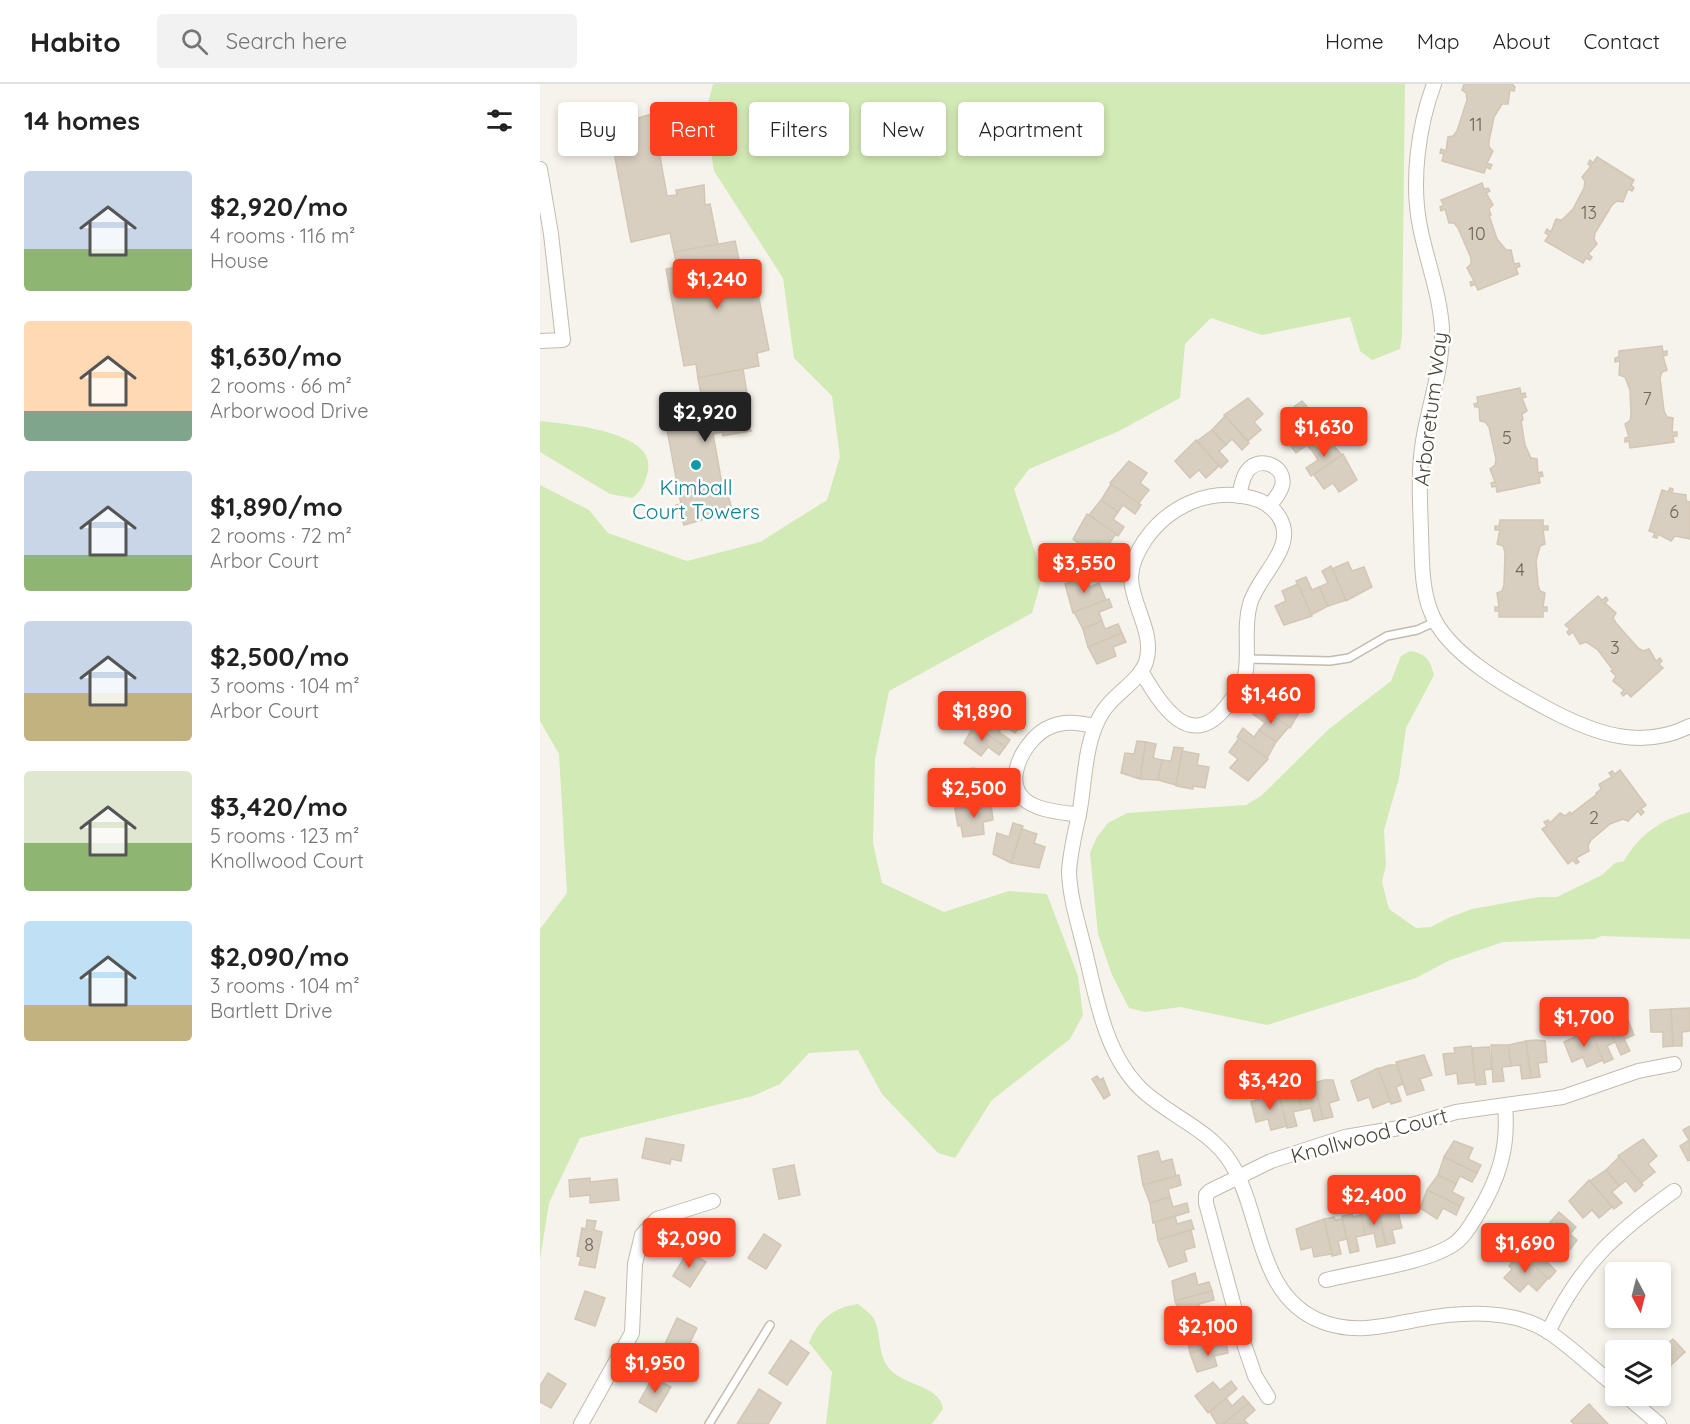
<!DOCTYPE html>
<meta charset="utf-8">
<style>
:root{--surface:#fff;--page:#f2f2f2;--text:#222;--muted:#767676;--line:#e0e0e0;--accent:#fc3f1d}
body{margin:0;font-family:Quicksand,sans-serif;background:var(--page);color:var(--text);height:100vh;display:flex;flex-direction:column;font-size:22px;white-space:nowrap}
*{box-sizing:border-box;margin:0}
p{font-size:20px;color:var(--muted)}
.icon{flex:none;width:33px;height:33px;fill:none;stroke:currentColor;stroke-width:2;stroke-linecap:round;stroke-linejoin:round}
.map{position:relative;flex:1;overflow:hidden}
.side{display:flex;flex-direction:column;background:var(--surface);width:540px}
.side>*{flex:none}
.banner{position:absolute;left:18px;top:18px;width:570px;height:54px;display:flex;gap:12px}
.needle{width:39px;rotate:173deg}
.fabs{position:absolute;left:1065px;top:1178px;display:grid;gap:12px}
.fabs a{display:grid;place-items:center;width:66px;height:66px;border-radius:6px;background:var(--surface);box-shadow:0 3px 9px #0003;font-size:30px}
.price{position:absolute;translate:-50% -51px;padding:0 14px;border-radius:6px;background:var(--accent);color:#fff;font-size:20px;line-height:39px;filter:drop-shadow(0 2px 3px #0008)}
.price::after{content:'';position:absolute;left:50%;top:36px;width:18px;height:14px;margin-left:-9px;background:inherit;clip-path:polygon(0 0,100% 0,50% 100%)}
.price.active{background:#222;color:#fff}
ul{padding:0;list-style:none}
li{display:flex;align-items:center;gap:18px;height:150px;padding:0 24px}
li span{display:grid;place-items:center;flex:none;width:168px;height:120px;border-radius:6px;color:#555}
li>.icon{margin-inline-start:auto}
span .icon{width:72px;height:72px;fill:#fffc;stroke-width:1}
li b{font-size:26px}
h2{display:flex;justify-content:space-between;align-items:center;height:72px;padding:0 24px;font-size:26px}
.pill{padding:0 21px;border-radius:6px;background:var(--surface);box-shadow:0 3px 9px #0003;font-size:21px;line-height:54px}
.pill.active{background:var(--accent);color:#fff}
header{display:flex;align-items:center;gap:36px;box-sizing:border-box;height:84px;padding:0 30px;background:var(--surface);border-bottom:2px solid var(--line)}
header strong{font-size:28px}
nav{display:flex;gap:33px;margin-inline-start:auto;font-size:21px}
.search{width:420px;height:54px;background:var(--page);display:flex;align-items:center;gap:15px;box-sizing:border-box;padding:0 21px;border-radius:6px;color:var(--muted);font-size:22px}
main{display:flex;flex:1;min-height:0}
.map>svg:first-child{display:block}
.green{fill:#d2eab5}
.building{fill:#d8cfc1;stroke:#d3c7b4;stroke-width:1.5}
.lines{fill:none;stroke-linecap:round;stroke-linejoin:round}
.service-casing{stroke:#c2bbae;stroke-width:10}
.minor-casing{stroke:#c2bbae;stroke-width:16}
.service{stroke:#fff;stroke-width:7}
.minor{stroke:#fff;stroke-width:14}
.culture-dot{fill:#0f9aa8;stroke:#fff;stroke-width:2}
.labels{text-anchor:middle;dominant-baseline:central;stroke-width:5;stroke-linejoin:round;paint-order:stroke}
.number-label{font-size:18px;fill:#6e675b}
.street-label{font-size:21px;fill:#4b4439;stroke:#fff}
.culture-label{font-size:21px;fill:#0d838f;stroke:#fff}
</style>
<header>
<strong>Habito</strong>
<div class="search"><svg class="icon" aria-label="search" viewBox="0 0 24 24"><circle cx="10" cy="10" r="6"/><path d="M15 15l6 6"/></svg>Search here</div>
<nav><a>Home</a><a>Map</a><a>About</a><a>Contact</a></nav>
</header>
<main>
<section class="side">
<h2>14 homes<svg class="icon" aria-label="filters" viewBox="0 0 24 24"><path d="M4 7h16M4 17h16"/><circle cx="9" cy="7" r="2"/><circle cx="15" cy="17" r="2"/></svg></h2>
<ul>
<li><span style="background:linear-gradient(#c9d6e8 65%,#8fb573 0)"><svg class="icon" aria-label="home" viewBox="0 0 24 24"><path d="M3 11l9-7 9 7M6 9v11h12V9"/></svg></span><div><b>$2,920/mo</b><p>4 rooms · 116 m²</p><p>House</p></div></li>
<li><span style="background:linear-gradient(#ffd9b3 75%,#7fa58c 0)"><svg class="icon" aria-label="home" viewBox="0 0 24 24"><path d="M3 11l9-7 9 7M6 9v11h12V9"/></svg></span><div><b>$1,630/mo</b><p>2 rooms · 66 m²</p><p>Arborwood Drive</p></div></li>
<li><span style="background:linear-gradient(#c9d6e8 70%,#8fb573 0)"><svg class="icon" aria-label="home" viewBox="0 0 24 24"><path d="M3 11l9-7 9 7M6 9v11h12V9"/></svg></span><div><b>$1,890/mo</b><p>2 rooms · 72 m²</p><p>Arbor Court</p></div></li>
<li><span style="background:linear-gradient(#c9d6e8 60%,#c2b280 0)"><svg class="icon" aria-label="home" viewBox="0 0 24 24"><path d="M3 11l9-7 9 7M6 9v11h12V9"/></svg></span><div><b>$2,500/mo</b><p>3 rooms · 104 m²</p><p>Arbor Court</p></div></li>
<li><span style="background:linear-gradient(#dfe7d0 60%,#8fb573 0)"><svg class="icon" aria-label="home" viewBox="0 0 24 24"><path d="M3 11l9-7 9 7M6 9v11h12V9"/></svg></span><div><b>$3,420/mo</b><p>5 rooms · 123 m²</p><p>Knollwood Court</p></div></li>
<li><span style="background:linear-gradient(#bfe0f5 70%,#c2b280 0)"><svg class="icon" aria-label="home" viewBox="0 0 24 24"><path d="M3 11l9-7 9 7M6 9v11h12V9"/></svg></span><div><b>$2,090/mo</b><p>3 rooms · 104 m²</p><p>Bartlett Drive</p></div></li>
</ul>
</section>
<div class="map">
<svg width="1150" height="1340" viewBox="0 0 1150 1340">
<rect width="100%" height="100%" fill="#f6f3ec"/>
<g class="green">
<polygon points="173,0 865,0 862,252 860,265 832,276 820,267 810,233 722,251 671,234 645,260 640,314 579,347 489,385 474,405 503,491 492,529 349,607 335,675 333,759 342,799 404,828 469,807 507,810 538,892 543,931 530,955 452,1016 415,1074 398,1069 342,1010 318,966 269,969 240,1000 213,1012 40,1054 9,1119 0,1176 0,845 27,809 19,670 0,637 0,401 49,426 68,449 147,477 220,458 287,416 300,373 292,312 254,274 243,194 174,87 165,31"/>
<path d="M0 337C26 340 117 347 108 387 105 398 102 408 92 414L70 410 0 368Z"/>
<path d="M870 567C887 570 890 576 894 591L866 644 859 694 844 746 846 781 842 798 849 825 876 844 891 843 908 834 932 825 999 813H1017L1062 791 1075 779 1084 777C1099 751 1121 735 1150 728V855L1062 852 1054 855 963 858 908 877 876 894 727 941 640 923 605 928 589 924 572 891 558 850 550 769 557 753 568 739 587 729 706 721 721 712 789 645 851 597 861 572Z"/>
<path d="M318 1220C324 1225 332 1230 335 1237 341 1251 338 1270 348 1283 361 1302 400 1300 403 1325L392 1340H286L292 1288 269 1259C277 1237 294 1223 318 1220Z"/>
</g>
<g class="building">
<polygon points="924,0 972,0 975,3 974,7 970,6 968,20 962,20 954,33 949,57 949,63 953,67 947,79 952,81 950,85 946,83 944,89 902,77 904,70 900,69 901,65 906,67 908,53 913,52 917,47 927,16 926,9 922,6"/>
<polygon points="112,30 120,50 116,50 127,112 137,111 136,106 164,101 165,121 170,120 178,160 134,168 130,149 91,158 72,58 68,59 66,48 71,48 69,38 81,35 82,39"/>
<polygon points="1057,73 1094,96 1091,101 1094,104 1092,107 1088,105 1083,118 1077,117 1072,121 1055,149 1054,155 1057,160 1048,170 1052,173 1050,176 1046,174 1043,179 1005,157 1009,151 1005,149 1007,145 1011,148 1016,135 1022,136 1033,125 1044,104 1045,97 1042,93 1051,82 1048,80 1050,76 1053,79"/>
<polygon points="942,99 944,105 948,104 950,107 946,109 953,121 949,125 951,131 949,131 957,155 966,166 971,166 974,180 979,179 980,182 976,184 978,190 938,206 935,200 931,202 930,198 934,197 927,184 931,180 931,174 918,144 914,139 909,139 905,125 901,127 900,123 904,121 901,116"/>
<polygon points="195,157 201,185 213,183 229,266 217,269 219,282 158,294 156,280 144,282 126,185 137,183 134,168"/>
<polygon points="1122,262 1123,268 1127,267 1127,271 1123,272 1127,286 1122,288 1120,294 1124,327 1127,333 1133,334 1132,348 1137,348 1137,352 1133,352 1134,358 1090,364 1089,357 1085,358 1085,354 1089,353 1085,340 1090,337 1091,331 1090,306 1085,293 1079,291 1080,277 1075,278 1075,274 1079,273 1079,267"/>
<polygon points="203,285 210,327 205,327 211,347 183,352 182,348 173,350 184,411 188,410 191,422 186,423 188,433 176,435 175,432 144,441 136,421 141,420 122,319 134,316 135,320 162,315 158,294"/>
<polygon points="980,304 981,310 985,309 986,313 982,314 987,327 982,330 983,336 981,336 985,361 991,374 997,375 998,389 1002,388 1003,392 999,393 1000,399 957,408 956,402 952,403 951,399 955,398 950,385 955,381 956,375 949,343 945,338 940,337 939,323 935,323 934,320 938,319 937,313"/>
<polygon points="708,314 723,330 714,338 721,346 708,357 684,331"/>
<polygon points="762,317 781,339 752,360 742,346 751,339 744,330"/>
<polygon points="685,332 709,359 702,366 692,355 686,361 672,346"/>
<polygon points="780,340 789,357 773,368 767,361 756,369 750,361"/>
<polygon points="672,346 686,361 679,367 688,377 681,384 657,357"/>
<polygon points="656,356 679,382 666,394 659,386 650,394 635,377"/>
<polygon points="789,357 802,371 771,392 766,384 778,376 773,368"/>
<polygon points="803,370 817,396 799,408 793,399 784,405 774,391"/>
<polygon points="589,377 607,389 600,399 609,406 598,420 570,399"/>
<polygon points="571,400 601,421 595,430 583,421 578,428 561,416"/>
<polygon points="1130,404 1133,405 1132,409 1146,411 1146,417 1150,418 1150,455 1135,452 1131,457 1118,450 1117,454 1113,453 1115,449 1109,447 1122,406 1128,408"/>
<polygon points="561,416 578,428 573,435 584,443 578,452 549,431"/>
<polygon points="547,430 576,450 566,464 558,458 550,468 533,455"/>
<polygon points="960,436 1003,436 1003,442 1008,442 1008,446 1003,446 1005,460 1000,462 996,477 998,501 1000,507 1005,509 1003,523 1007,523 1007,527 1003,527 1003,533 959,533 959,527 955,527 955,523 959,523 957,509 962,507 964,501 965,468 963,462 957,460 960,446 955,446 955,442 959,442"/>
<polygon points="808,478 812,487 824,483 832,503 806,517 792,485"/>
<polygon points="791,482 806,516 788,522 779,503 788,499 782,487"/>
<polygon points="545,492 550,503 559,499 566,516 533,529 525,500"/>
<polygon points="766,493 772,506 779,503 788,522 771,531 756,497"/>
<polygon points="758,500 772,532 744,541 735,522 746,517 742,507"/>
<polygon points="1058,512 1062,516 1066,513 1068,516 1065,519 1076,529 1073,534 1076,539 1098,564 1103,567 1109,565 1116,577 1120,574 1122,577 1119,580 1123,584 1091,613 1087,609 1083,612 1081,609 1084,606 1073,597 1076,592 1071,587 1073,586 1058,566 1046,558 1040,560 1033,548 1029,551 1027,548 1030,545 1025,541"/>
<polygon points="569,515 572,523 559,528 562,537 543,545 534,528"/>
<polygon points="562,537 565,545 578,540 582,549 548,563 543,545"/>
<polygon points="582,549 586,558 573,563 576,572 557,580 548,563"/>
<polygon points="747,606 765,618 750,644 721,624 731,609 740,616"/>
<polygon points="458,612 475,625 470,633 481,641 475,649 446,628"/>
<polygon points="719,622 749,643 736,658 719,646 725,639 713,630"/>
<polygon points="446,628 464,641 459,648 470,656 465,663 434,641"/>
<polygon points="434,641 465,663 459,671 448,663 441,672 424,659"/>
<polygon points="703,644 714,653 719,646 736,658 727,674 697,653"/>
<polygon points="699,654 728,675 708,697 690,684 698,675 689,668"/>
<polygon points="597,657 606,658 600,695 581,689 585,669 594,670"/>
<polygon points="606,658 616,660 613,674 622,676 618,696 600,695"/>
<polygon points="634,663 643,664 636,701 618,696 622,676 631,677"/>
<polygon points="642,667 659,670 657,681 669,683 665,704 653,702 653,705 636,702"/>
<polygon points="434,684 436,694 449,692 451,702 413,706 412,687"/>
<polygon points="1080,686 1106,721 1101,725 1104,728 1101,731 1098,727 1088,737 1083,735 1070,740 1051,756 1048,762 1049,767 1036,774 1039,778 1036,780 1033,776 1028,780 1002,745 1007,742 1004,738 1008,736 1010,739 1020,729 1025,732 1030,728 1031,730 1057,710 1056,709 1061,705 1059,700 1072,693 1069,689 1072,687 1075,690"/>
<polygon points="437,704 438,712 452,710 454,720 415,725 416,707"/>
<polygon points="451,720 453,736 443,738 444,750 423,753 421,742 418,742 415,725"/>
<polygon points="473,739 483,742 471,779 453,770 457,749 469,753"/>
<polygon points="482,745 497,750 494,759 505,763 499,784 471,779"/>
<polygon points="1150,924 1150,947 1142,948 1142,962 1133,962 1131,925"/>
<polygon points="1131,925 1133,962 1123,963 1123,948 1111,948 1110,926"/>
<polygon points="1086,931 1094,951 1084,955 1090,967 1081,971 1066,937"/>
<polygon points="1067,939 1075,958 1067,962 1073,975 1064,979 1049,944"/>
<polygon points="1049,943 1063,976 1047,983 1043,973 1032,978 1024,958 1035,953 1033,950"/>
<polygon points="996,956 1005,957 1007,978 998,979 1000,993 991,994 986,957"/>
<polygon points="986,957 991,994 982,995 980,981 971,982 968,961"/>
<polygon points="951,961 968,961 971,982 962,983 964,997 953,998"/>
<polygon points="931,962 936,998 918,1000 917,989 906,991 903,970 915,969 914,964"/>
<polygon points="949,963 952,985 944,986 946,1000 936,1001 932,964"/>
<polygon points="884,971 892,991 880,995 884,1006 867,1011 856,978"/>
<polygon points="849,981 857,981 863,1000 856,1003 861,1017 851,1020 838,985"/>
<polygon points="838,984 850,1017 833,1024 829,1013 818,1017 811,997"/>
<polygon points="557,992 560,996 563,994 570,1011 564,1015 552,995"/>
<polygon points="784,996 793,996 799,1016 789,1019 793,1033 783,1035 774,999"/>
<polygon points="774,999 783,1035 774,1037 771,1024 762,1026 757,1005"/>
<polygon points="757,1005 762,1026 753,1028 757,1042 747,1044 738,1008"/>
<polygon points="738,1007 747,1042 731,1046 728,1035 716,1038 711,1018"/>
<polygon points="1150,1042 1150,1076 1148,1077 1140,1062 1149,1056 1143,1046"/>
<polygon points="106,1054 144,1061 141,1077 131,1075 130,1080 102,1074"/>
<polygon points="1103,1055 1117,1072 1108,1080 1115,1088 1101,1099 1078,1072"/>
<polygon points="914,1057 933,1064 928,1075 941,1081 937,1089 904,1073"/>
<polygon points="618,1067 621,1078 632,1075 636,1092 603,1101 598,1072"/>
<polygon points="904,1073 937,1089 932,1098 920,1092 916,1100 898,1091"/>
<polygon points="1079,1073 1103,1101 1095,1108 1086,1097 1079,1102 1066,1086"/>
<polygon points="254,1081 260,1111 239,1115 233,1085"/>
<polygon points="1066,1086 1079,1102 1072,1108 1082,1119 1074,1125 1050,1097"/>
<polygon points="639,1091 641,1101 628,1105 630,1113 610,1119 603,1101"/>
<polygon points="898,1091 916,1100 912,1108 924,1114 920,1122 887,1106"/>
<polygon points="50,1094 50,1098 77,1095 79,1116 50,1119 50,1111 30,1113 29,1096"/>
<polygon points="1049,1096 1072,1123 1059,1134 1052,1126 1043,1134 1029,1117"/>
<polygon points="887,1106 920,1122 916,1131 903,1124 897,1135 880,1124"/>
<polygon points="630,1113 633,1123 647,1119 649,1128 613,1139 610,1119"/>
<polygon points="849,1123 850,1125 857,1124 862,1144 852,1146 855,1159 846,1161 838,1125"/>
<polygon points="838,1125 846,1161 837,1163 834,1149 825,1151 820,1129"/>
<polygon points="1019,1128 1036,1143 1030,1150 1037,1156 1031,1164 1006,1143"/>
<polygon points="812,1130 813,1133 821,1131 825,1151 816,1153 819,1167 810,1169 802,1132"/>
<polygon points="635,1132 637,1140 651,1136 654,1145 618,1156 615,1138"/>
<polygon points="794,1133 795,1136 802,1135 807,1155 798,1157 801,1170 792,1172 784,1135"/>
<polygon points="784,1135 792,1170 774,1173 772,1163 761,1166 756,1145"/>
<polygon points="47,1136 56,1137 54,1146 62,1148 55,1184 39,1181 41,1173 37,1172 42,1144 46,1145"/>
<polygon points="1006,1143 1031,1164 1024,1171 1017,1164 1011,1171 995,1158"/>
<polygon points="651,1146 655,1163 644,1166 647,1177 629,1183 618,1156"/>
<polygon points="224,1150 241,1161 226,1185 208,1174"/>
<polygon points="995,1158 1011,1171 1006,1177 1016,1187 1009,1195 979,1169 986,1161 990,1165"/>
<polygon points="148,1167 166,1178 150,1203 133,1192"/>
<polygon points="979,1169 1008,1194 997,1207 988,1199 980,1208 964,1194 972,1185 969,1182"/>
<polygon points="655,1189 658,1201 669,1198 672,1207 635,1217 632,1197"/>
<polygon points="45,1207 65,1214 55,1242 35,1235"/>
<polygon points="672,1207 674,1216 659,1220 661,1228 642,1234 635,1217"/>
<polygon points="661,1228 664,1237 678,1233 681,1243 645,1252 642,1234"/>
<polygon points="137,1234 157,1244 145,1269 125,1260"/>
<polygon points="667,1247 669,1255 684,1251 686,1260 650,1269 647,1252"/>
<polygon points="1133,1255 1145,1268 1125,1287 1120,1282 1120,1266"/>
<polygon points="251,1256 269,1269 247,1301 229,1289"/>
<polygon points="686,1260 688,1269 674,1272 677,1282 657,1288 650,1269"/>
<polygon points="8,1289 26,1300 11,1324 0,1318 0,1302"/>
<polygon points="113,1293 131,1303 116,1328 99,1318"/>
<polygon points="691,1297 697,1305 668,1329 655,1312 673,1298 680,1306"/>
<polygon points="219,1305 241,1319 228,1340 197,1340"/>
<polygon points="703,1312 709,1319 683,1340 677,1340 670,1328 686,1314 692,1322"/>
<polygon points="709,1319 715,1326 704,1336 708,1340 683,1340"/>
<polygon points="1049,1320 1068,1340 1034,1340 1031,1337"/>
</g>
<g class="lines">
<g class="service-casing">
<g id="service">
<polyline points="706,575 790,577 809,574 847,552 877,546 895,538"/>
<polyline points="169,1340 230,1241"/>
</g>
</g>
<g class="minor-casing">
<g id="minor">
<path d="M894 0C878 43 871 98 880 143 887 178 900 210 902 245 903 284 889 319 883 357 878 387 880 417 881 447 882 474 881 504 891 528 906 570 974 607 1012 627 1056 650 1102 666 1150 642"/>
<polyline points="0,85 11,150 23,256 0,257"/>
<path d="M699 412C701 404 702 393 708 386 721 371 747 383 742 402 740 410 734 416 729 422"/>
<path d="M601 587C620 619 649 669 686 623 693 613 702 604 705 592 710 569 703 544 710 520 716 497 747 470 744 447 742 430 728 418 712 414 669 403 629 422 605 456 597 468 591 480 591 494 592 522 615 549 606 578 599 598 573 610 562 629 545 656 545 695 540 725 536 746 530 767 529 788 530 814 538 839 544 863 556 911 564 969 601 1005 629 1032 670 1045 691 1079 723 1131 716 1213 783 1238 814 1250 845 1242 876 1236 917 1228 972 1224 1009 1248 1032 1264 1054 1285 1076 1303"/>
<path d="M539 731C522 728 498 727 485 716 461 696 487 652 510 643 525 636 539 639 555 642"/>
<path d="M786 1196C821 1187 881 1180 911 1162 923 1155 930 1142 937 1131 959 1095 969 1063 965 1022"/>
<path d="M1008 1248C1041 1180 1074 1150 1134 1107"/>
<polyline points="1085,1311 1119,1340"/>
<polyline points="728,1313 715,1292 705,1263 666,1119 666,1111 670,1107 731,1077 805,1053 865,1043 916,1028 1023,1013 1098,987 1134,980"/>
<polyline points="41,1340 92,1249 95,1180 102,1151 117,1135 173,1117"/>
</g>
</g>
<use href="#service" class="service"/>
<use href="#minor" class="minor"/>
</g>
<circle class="culture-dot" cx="156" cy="381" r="6"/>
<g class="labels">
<g class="number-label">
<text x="936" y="40">11</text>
<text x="1049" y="128">13</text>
<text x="937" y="149">10</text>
<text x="1107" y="314">7</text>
<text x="967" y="353">5</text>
<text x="1134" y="427">6</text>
<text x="980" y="485">4</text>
<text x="1075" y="563">3</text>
<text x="1054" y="733">2</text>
<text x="49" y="1160">8</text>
</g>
<g class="street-label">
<text transform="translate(890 325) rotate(-83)">Arboretum Way</text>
<text transform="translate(829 1051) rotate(-15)">Knollwood Court</text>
</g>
<g class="culture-label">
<text x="156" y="403">Kimball<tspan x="156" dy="24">Court Towers</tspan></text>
</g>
</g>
</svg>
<div class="fabs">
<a><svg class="needle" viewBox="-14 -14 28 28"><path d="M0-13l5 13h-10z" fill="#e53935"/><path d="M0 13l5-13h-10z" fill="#767676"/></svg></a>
<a><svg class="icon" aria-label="layers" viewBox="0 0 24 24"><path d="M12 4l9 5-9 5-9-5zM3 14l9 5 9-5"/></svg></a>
</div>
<b class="price" style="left:177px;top:226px">$1,240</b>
<b class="price active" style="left:165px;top:359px">$2,920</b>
<b class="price" style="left:784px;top:374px">$1,630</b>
<b class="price" style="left:544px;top:510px">$3,550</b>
<b class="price" style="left:731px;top:641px">$1,460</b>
<b class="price" style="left:442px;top:658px">$1,890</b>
<b class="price" style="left:434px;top:735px">$2,500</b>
<b class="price" style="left:1044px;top:964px">$1,700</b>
<b class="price" style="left:730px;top:1027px">$3,420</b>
<b class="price" style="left:834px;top:1142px">$2,400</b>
<b class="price" style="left:149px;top:1185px">$2,090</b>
<b class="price" style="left:985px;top:1190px">$1,690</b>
<b class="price" style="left:668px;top:1273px">$2,100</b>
<b class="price" style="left:115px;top:1310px">$1,950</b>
<div class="banner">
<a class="pill">Buy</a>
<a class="pill active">Rent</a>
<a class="pill">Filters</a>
<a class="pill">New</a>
<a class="pill">Apartment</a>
</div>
</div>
</main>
